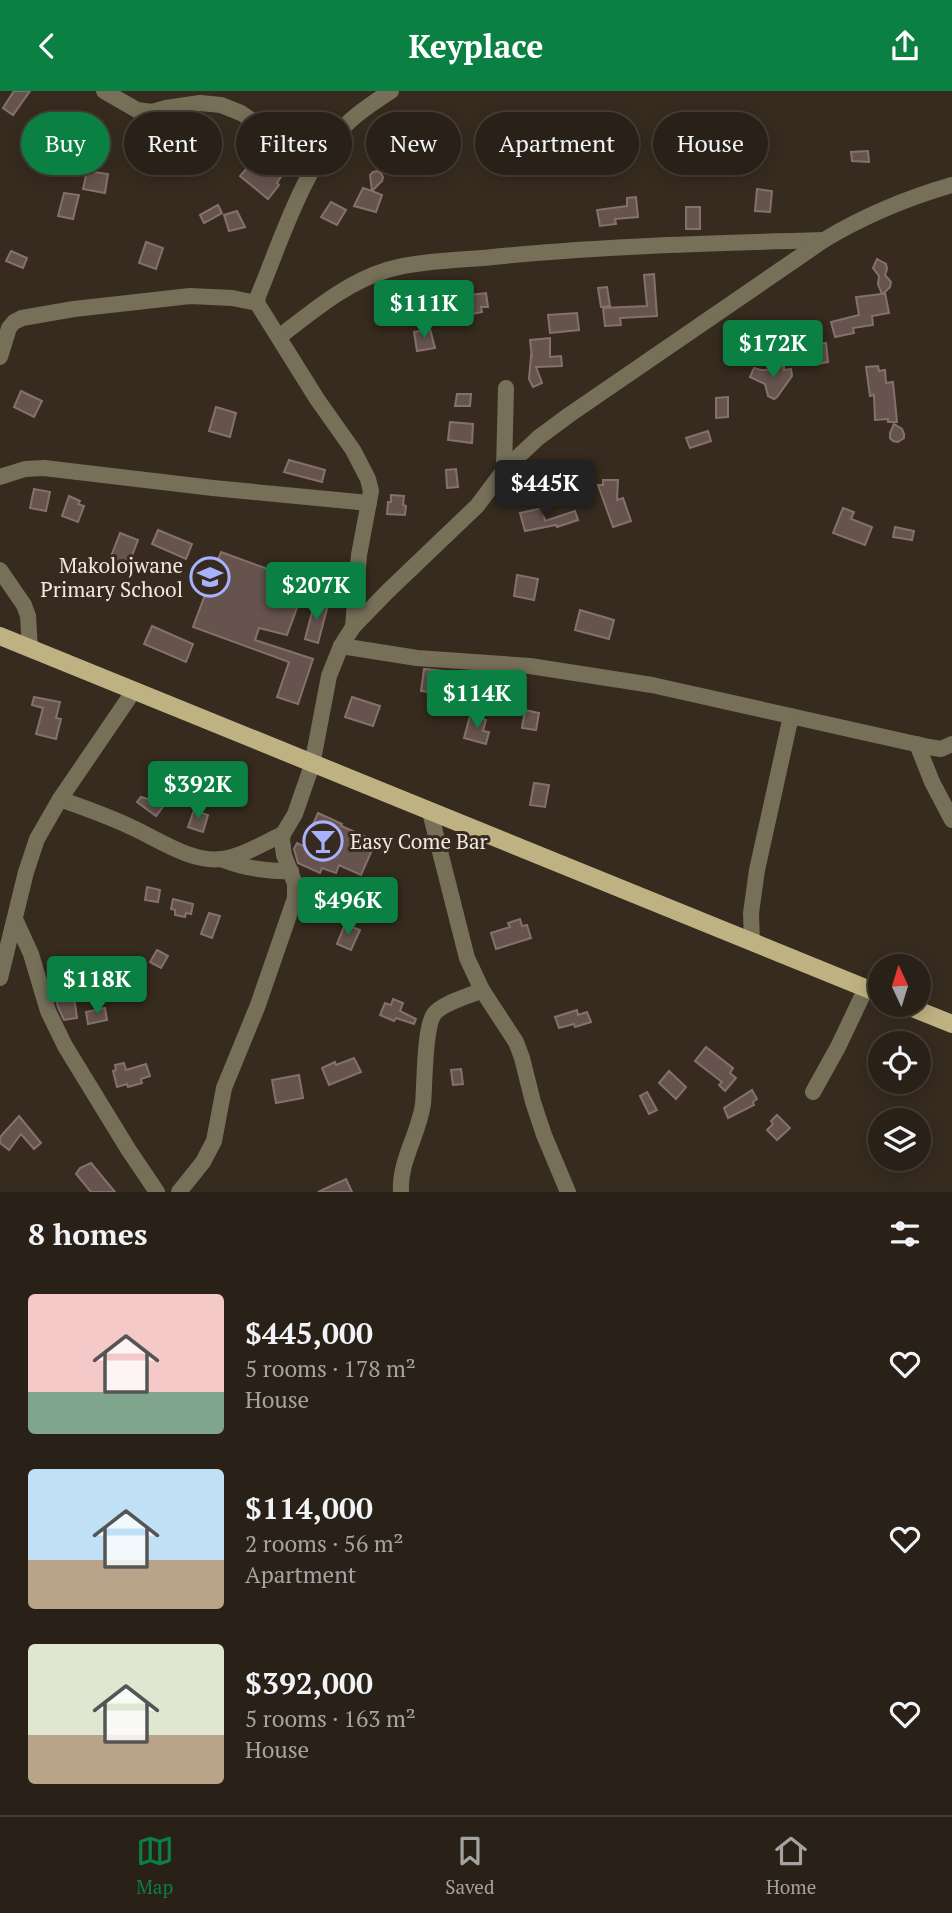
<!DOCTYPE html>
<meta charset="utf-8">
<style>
:root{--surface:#292017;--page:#352d24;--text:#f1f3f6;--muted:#a5a3a1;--line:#453e36;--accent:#0b8043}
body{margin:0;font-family:"PT Serif",serif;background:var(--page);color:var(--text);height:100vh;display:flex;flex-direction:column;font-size:26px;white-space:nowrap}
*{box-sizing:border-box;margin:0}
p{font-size:23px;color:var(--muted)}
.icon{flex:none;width:38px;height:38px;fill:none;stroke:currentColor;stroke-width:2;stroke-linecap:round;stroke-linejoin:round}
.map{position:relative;height:1101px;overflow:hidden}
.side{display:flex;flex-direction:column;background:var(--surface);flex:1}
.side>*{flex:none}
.guide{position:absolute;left:21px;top:21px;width:910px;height:63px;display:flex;gap:14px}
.needle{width:46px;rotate:356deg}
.buttons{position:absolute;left:868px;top:863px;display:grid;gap:14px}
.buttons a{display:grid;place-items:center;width:63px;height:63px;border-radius:50%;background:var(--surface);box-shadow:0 4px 18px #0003,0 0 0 2px var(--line);font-size:35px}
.price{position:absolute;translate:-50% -60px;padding:0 16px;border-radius:7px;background:var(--accent);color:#fff;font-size:23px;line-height:46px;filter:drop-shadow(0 2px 4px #0008)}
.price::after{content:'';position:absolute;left:50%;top:42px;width:21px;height:16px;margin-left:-10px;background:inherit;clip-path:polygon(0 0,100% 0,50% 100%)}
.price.active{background:#222;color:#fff}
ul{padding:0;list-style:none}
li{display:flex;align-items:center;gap:21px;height:175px;padding:0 28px}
li span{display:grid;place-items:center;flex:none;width:196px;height:140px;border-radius:7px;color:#555}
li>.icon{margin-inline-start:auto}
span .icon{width:84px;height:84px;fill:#fffc;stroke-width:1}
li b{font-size:30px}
h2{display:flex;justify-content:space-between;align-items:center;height:84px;padding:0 28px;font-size:30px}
.chip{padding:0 24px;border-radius:32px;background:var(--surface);box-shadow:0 4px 18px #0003,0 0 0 2px var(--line);font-size:24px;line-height:63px}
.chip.active{background:var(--accent);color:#fff}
header{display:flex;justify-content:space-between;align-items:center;height:91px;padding:0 28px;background:var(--accent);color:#fff;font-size:32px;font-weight:700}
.dock{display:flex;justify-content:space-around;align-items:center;height:98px;border-top:2px solid var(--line);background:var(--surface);font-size:19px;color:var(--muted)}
.dock a{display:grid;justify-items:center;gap:4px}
.dock .active{color:var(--accent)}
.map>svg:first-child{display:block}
.building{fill:#66534e;stroke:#85716b;stroke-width:2}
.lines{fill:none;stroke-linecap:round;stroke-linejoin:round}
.minor{stroke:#767059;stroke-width:16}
.major{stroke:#bfb282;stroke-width:18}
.labels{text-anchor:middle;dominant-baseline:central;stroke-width:6;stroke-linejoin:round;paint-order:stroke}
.poi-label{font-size:21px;fill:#f1e9e1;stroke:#372b1f;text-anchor:end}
</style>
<header><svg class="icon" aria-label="back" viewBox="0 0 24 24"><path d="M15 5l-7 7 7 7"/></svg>Keyplace<svg class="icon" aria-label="share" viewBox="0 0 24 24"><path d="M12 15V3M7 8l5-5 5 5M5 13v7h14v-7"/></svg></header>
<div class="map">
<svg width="952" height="1101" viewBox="0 0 952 1101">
<rect width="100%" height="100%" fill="#372b1f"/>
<g class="building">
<polygon points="14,0 30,0 13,24 3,17"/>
<polygon points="284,22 306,23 305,34 282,33"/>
<polygon points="425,28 431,43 414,50 408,34"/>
<polygon points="393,43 409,73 402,77 384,48"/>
<polygon points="33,44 43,45 40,66 30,65"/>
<polygon points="63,58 82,59 82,68 63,67"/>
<polygon points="269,58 280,67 278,70 287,76 277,92 279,94 268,108 240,85 251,72 255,75"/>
<polygon points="868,60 869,71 852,70 851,61"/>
<polygon points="87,80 108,83 105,102 83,98"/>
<polygon points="377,80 381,82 383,86 382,90 372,100 382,104 376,121 354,115 363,97 372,100 370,84 373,81"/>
<polygon points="757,98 772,100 770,121 755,120"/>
<polygon points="64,102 79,104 73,128 58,125"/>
<polygon points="636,106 638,126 615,128 616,133 600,135 597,119 627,115 627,107"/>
<polygon points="331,111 346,119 337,134 321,126"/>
<polygon points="218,114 222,122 204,132 200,124"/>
<rect x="686" y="116" width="14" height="22"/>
<polygon points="237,120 245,136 229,140 224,124"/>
<polygon points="146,151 163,157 156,178 139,172"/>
<polygon points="11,160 27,167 23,177 6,170"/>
<polygon points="877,168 886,173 887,178 885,184 891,191 890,196 883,203 885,202 889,222 872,225 873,234 853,237 854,242 835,246 831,231 859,224 856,206 882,203 878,193 879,185 873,177"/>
<polygon points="654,183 657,225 620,227 621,234 605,235 603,217 647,215 644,184"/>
<polygon points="607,196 610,215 601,216 598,197"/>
<polygon points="486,202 488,216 481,216 482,221 472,223 469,204"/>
<polygon points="405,213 414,213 413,233 405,233"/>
<polygon points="577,222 579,239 550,242 548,224"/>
<polygon points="430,238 435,257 417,260 414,241"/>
<polygon points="550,247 550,266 561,265 562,275 536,276 542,292 533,296 529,288 531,265 532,267 530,249"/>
<polygon points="826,252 828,271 813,274 812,266 818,258 818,253"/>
<polygon points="784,275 784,279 791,278 792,285 777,306 774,308 768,305 765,293 750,286 754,277 761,279 775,279 776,276"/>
<polygon points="878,275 879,280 885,279 886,292 893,291 897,331 888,331 888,328 875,329 874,304 870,305 866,276"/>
<polygon points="21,300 42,310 34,326 14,316"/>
<polygon points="457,303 471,303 470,315 455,315"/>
<polygon points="728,306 728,326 716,327 716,307"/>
<polygon points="216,316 236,322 230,346 209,340"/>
<polygon points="450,331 473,333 472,352 448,349"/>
<polygon points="894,333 902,338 904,343 904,347 898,351 893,350 890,347 890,342"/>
<polygon points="708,340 711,350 690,357 686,347"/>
<polygon points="289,369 325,379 322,391 284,381"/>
<polygon points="456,378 458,396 447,397 446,379"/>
<polygon points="603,389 618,389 617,409 623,407 631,430 613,436 598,394 603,394"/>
<polygon points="34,398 50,401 46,420 30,417"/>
<polygon points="391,404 404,405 403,414 406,415 405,424 387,423 388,411 391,411"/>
<polygon points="69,405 80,410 78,413 84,415 78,431 62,425"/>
<polygon points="543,417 545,430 575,420 578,429 557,436 556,434 525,440 520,422"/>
<polygon points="843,417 854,421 851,428 872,436 865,454 833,442"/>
<polygon points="895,436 914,440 912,449 893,446"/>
<polygon points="158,439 192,453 186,468 152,453"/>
<polygon points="120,442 138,449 125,483 107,476"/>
<polygon points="221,461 306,492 287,544 259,537 255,549 313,568 298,613 277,606 289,571 193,536"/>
<polygon points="517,484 538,488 534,509 514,505"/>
<polygon points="315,510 328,514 318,552 305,548"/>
<polygon points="580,519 614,529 609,548 575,539"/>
<polygon points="152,535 193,553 186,571 144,553"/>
<polygon points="424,578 445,580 442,603 421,600"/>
<polygon points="503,590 516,593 513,604 500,600"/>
<polygon points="34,606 60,611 56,627 61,628 56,648 36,643 43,617 32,614"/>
<polygon points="352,606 380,615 373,635 345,626"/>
<polygon points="525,619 539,622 536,639 522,637"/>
<polygon points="470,625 486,629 483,640 489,641 486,653 464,647"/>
<polygon points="534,692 549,694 545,716 530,714"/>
<polygon points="141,706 165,713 156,725 137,711"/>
<polygon points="194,719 208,724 203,741 188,736"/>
<polygon points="318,722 342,733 341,735 376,750 361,784 339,774 336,782 322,777 320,782 298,772 294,758 297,752 303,755"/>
<polygon points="147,796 160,799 158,811 145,809"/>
<polygon points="336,797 345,801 335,823 326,818"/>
<polygon points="173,808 193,813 191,823 186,822 185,826 175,824 175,819 171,818"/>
<polygon points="209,822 220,825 212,847 201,843"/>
<polygon points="520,828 522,835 527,834 531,847 496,858 491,842 510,836 508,832"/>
<polygon points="345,833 360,839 351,859 337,853"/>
<polygon points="157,859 168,865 161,877 150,871"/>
<polygon points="65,903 66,908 74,906 77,927 64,929 58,916 55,904"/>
<polygon points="393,908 403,912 400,920 416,928 414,933 396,927 394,930 380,924 385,912 391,914"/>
<polygon points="105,917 107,929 88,933 86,921"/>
<polygon points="577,919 578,924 587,921 591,931 575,936 574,933 559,937 555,926"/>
<polygon points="706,956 733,977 730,982 736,987 725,1000 719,994 722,991 695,970"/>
<polygon points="354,967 361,981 329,994 322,977 335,971 336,974"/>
<polygon points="124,972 126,979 146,973 150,985 141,988 142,992 128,996 127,993 117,996 113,980 116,979 115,974"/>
<polygon points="461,978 463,993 453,994 451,979"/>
<polygon points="669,980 686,996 676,1008 659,992"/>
<polygon points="299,984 303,1007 276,1012 272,989"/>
<polygon points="752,999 757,1008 753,1011 754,1014 728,1027 724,1017"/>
<polygon points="647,1001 657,1019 649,1023 640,1005"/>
<polygon points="777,1024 790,1037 777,1049 767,1039 773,1033 771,1030"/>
<polygon points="19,1025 41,1052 34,1058 21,1043 9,1059 0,1052 0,1046"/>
<polygon points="91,1072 115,1101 91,1101 76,1083 80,1077"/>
<polygon points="346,1088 352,1101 318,1101"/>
</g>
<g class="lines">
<g class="minor">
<polyline points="104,0 137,19 152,21 166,17 200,12 221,14 241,22 315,73"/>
<path d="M279 246C313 220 345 192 387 179 416 170 462 169 493 166 603 155 713 152 824 149"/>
<polyline points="0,266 9,237 14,231 22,227 74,218 190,205 232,207 257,212"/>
<polyline points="504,379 506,297"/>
<polyline points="0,386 25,378 44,377 213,397 369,412"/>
<polyline points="0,479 24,514 28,525 30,558"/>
<path d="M353 536 359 464 371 400 368 388 353 359 317 308 257 212 258 205C282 148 304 71 351 29 363 18 377 9 391 0"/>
<polyline points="341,555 417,567 530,575 652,594 929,656 941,658 952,653"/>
<polyline points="917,653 932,691 952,729"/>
<path d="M60 708C84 717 108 725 131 736 158 748 191 772 222 768 243 765 264 752 283 743"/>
<polyline points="430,721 467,867 482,899 516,951 522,967 533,1011 544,1044 568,1101"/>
<path d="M221 768C244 777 265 781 291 780"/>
<polyline points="15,828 31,863 48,920 65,955 128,1058 157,1101"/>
<polyline points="752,852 751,822 757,779 791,625"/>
<polyline points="0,887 26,781 37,748 60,708 133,601"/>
<polyline points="813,1001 838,956 866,897"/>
<path d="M179 1101 203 1071 214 1050 224 997 258 914 295 807V793L284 764 282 749 283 743 295 723 312 674 329 585 341 555 353 536 388 500 477 415 504 379 538 347 569 324 824 149C864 125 907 107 952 94"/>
<path d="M401 1101C399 1070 419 1043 423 1013 425 993 424 937 434 923 442 912 470 905 482 899"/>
</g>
<g class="major">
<polyline points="0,545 880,903"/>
<polyline points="905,914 952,933"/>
</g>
</g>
<defs>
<g id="school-ring" transform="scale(2.0125)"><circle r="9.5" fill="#372b1f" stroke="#a7b1fc" stroke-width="1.5"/><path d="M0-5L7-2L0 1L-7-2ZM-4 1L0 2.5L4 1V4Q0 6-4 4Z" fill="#a7b1fc"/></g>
<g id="bar-ring" transform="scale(2.0125)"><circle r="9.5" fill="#372b1f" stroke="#a7b1fc" stroke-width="1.5"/><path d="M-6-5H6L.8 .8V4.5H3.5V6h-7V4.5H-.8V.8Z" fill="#a7b1fc"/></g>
</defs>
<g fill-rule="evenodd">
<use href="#school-ring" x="210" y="486"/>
<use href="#bar-ring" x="323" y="750"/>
</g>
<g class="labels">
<g class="poi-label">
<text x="183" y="474">Makolojwane<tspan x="183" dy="24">Primary School</tspan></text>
<text x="350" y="750" text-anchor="start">Easy Come Bar</text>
</g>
</g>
</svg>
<div class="buttons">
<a><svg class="needle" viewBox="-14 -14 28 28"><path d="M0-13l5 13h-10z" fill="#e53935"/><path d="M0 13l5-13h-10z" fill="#a5a3a1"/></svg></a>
<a><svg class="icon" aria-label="locate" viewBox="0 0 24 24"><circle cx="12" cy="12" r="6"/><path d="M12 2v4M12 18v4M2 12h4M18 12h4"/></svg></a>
<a><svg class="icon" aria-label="layers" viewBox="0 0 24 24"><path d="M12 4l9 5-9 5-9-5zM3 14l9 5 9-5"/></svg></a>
</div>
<b class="price" style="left:424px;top:249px">$111K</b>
<b class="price" style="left:773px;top:289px">$172K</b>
<b class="price active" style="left:545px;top:429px">$445K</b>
<b class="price" style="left:316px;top:531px">$207K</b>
<b class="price" style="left:477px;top:639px">$114K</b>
<b class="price" style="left:198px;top:730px">$392K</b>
<b class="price" style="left:348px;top:846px">$496K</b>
<b class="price" style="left:97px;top:925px">$118K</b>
<div class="guide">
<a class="chip active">Buy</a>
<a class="chip">Rent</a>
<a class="chip">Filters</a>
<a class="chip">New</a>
<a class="chip">Apartment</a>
<a class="chip">House</a>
</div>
</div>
<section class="side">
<h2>8 homes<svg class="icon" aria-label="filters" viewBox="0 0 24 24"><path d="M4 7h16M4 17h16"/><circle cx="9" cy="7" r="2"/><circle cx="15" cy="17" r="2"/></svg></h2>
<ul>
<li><span style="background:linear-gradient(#f6c9c9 70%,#7fa58c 0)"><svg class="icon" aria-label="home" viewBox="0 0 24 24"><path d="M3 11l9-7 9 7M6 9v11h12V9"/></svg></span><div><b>$445,000</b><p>5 rooms · 178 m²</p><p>House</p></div><svg class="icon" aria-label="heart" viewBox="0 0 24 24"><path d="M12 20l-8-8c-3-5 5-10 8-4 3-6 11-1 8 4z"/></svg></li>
<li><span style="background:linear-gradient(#bfe0f5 65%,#b9a48a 0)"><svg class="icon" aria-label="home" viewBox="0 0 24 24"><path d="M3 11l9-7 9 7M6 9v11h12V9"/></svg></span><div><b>$114,000</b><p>2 rooms · 56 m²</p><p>Apartment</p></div><svg class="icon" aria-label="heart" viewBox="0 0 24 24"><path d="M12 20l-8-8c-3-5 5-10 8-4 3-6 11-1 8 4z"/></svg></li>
<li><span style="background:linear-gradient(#dfe7d0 65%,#b9a48a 0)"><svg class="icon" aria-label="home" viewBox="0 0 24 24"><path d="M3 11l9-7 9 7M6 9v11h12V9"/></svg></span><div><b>$392,000</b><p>5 rooms · 163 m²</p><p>House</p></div><svg class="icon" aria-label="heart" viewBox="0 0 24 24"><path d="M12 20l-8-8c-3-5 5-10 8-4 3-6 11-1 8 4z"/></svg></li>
</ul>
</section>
<nav class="dock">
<a class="active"><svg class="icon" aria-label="map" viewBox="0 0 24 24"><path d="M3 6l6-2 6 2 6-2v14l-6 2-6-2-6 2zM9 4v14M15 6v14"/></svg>Map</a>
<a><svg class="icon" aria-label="saved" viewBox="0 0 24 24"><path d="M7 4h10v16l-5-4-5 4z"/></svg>Saved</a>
<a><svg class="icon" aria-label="home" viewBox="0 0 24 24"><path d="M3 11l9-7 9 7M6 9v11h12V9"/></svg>Home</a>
</nav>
